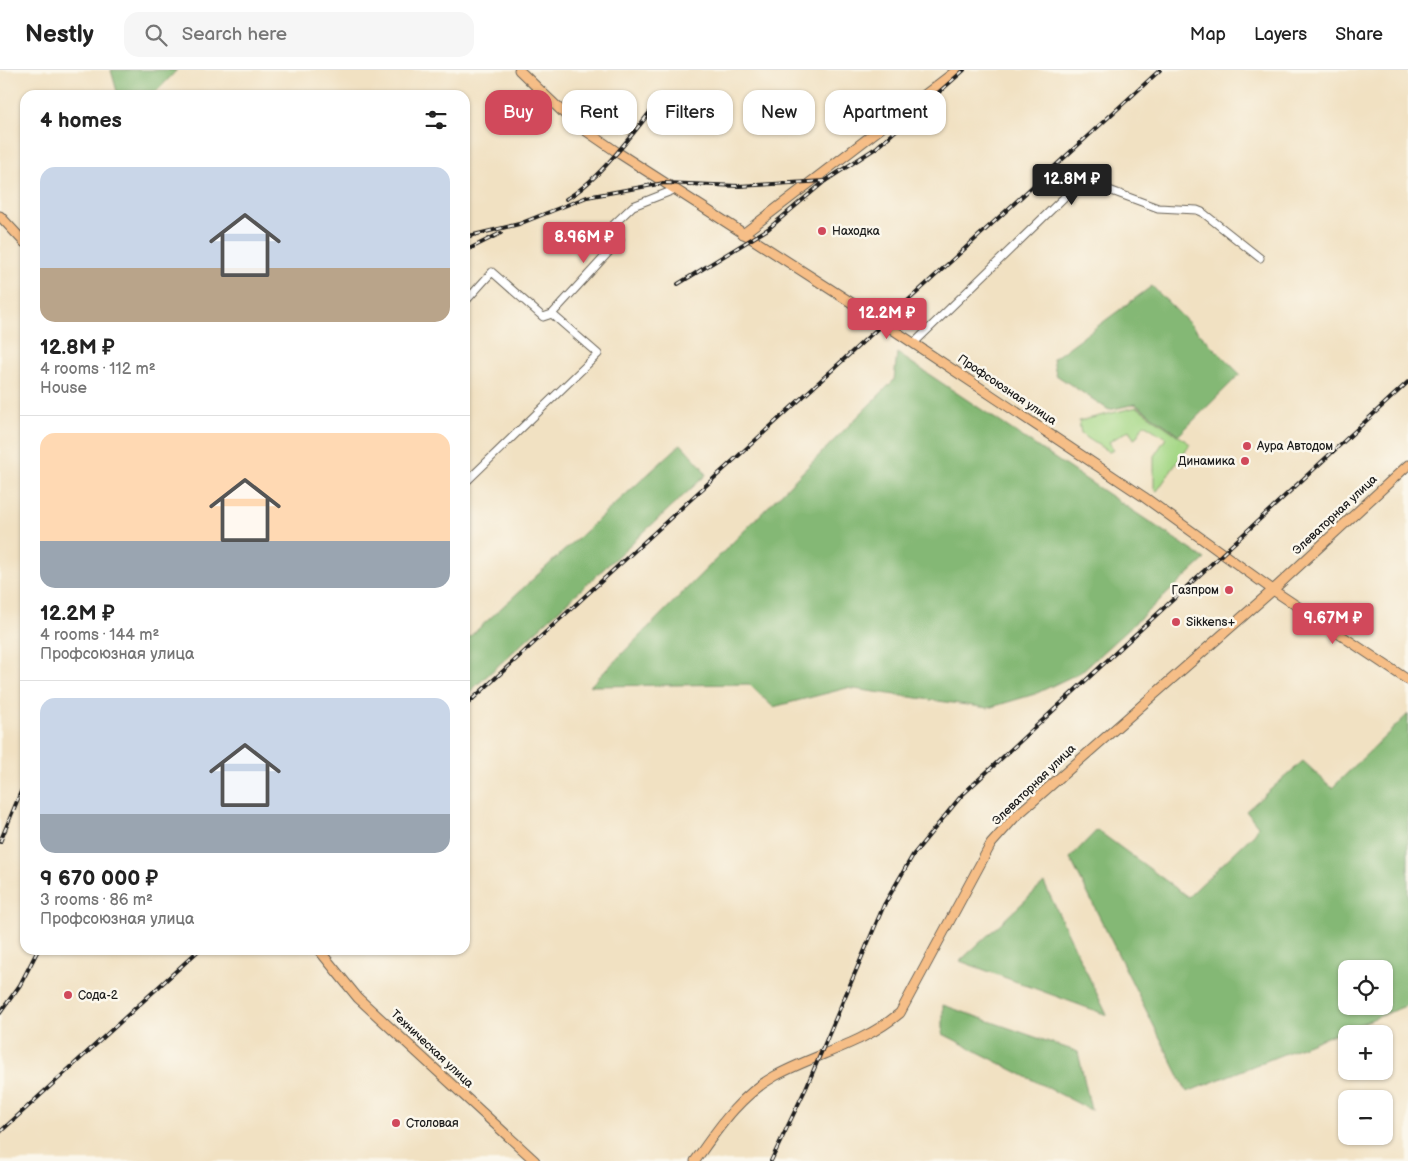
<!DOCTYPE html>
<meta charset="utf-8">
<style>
:root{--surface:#fff;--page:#f6f6f6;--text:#222;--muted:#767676;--line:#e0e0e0;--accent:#d1495b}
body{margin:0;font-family:"Balsamiq Sans",sans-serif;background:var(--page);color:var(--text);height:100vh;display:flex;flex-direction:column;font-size:19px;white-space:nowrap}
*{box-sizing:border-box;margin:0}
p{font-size:16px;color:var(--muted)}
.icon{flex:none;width:28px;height:28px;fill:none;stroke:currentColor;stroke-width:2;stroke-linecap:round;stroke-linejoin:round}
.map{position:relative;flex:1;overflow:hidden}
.details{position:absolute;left:20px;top:20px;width:450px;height:865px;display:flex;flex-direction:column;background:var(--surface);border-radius:15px;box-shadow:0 1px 4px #0004}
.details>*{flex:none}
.top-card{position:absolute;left:485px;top:20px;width:475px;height:45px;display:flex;gap:10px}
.tools{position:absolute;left:1338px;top:890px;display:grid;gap:10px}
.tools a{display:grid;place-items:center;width:55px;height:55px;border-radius:10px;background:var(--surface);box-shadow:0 1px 4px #0004;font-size:25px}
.price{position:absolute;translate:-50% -42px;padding:0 11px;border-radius:5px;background:var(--accent);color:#fff;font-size:16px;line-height:32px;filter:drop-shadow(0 1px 2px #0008)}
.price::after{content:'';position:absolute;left:50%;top:30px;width:15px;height:11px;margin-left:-8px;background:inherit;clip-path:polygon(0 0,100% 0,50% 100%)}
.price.active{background:#222;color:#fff}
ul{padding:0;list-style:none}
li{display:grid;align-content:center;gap:10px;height:265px;padding:0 20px}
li+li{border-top:1px solid var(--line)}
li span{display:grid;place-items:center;height:155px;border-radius:15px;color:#555}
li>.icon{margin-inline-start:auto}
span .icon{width:90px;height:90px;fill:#fffc;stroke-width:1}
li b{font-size:21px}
h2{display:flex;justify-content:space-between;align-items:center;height:60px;padding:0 20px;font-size:21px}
.chip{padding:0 18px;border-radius:15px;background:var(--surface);box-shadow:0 1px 4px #0004;font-size:18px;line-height:45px}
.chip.active{background:var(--accent);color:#fff}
header{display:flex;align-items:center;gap:30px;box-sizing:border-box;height:70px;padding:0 25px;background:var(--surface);border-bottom:1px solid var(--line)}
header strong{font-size:24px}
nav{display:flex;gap:28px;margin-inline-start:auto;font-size:18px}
.search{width:350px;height:45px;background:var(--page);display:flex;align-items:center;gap:12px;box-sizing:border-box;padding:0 18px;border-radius:15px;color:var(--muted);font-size:19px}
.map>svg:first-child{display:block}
.green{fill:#a6d887;stroke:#617a52}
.forest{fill:#84b874;stroke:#506a48;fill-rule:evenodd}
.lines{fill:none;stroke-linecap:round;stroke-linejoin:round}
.minor-casing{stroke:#676156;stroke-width:9}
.major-casing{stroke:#676156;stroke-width:11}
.minor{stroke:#fff;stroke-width:7}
.major{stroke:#f6be87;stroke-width:9}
.rail-casing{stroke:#1c1c1c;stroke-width:4}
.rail{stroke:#fbf7ec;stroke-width:2;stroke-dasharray:5.5;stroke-linecap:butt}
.poi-dot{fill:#d1495b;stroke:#fbf7ec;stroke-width:2}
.labels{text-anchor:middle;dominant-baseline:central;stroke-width:5;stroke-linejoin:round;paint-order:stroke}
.poi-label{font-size:12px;fill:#1c1c1c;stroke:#fbf7ec;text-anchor:start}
.street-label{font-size:12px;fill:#1c1c1c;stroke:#fbf7ec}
</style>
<header>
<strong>Nestly</strong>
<div class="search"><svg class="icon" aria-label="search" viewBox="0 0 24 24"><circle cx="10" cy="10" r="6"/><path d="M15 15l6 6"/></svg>Search here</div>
<nav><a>Map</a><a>Layers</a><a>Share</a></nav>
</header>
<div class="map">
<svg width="1408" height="1091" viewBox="0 0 1408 1091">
<rect width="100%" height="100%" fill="#fbf7ec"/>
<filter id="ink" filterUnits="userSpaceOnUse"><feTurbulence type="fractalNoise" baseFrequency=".02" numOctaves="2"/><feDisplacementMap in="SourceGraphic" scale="10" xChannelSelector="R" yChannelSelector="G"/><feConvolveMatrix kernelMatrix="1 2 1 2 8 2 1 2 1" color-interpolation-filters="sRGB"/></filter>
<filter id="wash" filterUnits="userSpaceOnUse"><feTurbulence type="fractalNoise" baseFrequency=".0096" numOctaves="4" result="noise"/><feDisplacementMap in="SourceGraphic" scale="20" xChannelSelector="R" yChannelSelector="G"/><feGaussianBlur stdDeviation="1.12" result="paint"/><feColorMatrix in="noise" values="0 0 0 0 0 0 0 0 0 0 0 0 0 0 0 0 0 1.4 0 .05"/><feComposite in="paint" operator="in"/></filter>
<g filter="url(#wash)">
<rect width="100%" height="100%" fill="#f1e1c2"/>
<polygon class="green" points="1137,337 1190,374 1157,421 1154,419 1154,386 1166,368 1144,354 1136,368 1134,369 1129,360 1109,372 1114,380 1109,382 1081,364 1079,351"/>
<g class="forest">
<polygon points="111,0 177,0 153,25 118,25"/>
<polygon points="1152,216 1240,304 1179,365 1135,334 1109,340 1056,305 1053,289"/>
<polygon points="897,283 1205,489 1081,602 1035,624 988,638 847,618 773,637 749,614 590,616 894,310"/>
<polygon points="681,374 701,396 706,405 465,626 465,571"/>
<path d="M1408 644V935L1187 1022 1070 788 1097 760 1188 827 1255 763 1258 756 1246 741 1303 691 1332 718ZM1346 899H1384V936H1346Z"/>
<polygon points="1044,813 1107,945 960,891"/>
<polygon points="943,935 1078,982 1091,1040 943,964"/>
</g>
</g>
<g filter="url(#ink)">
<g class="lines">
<g class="minor-casing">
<g id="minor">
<polyline points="465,232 492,202 543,247 552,244"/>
<polyline points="914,273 1082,110 1158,138 1197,140 1202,142 1260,188"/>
<polyline points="465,413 598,284 552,244 620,170 610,158 633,136 674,120"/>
</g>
</g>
<g class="major-casing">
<g id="major">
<polyline points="519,0 573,52 617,82 883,253 1144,427 1273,520 1408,610"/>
<polyline points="0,146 25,173"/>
<polyline points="743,164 957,0"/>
<polyline points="319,880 358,928 535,1091"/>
<path d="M695 1091C718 1059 739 1026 775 1006 817 983 862 975 900 943L991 774 1015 747 1273 520 1408 395"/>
</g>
</g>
<use href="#minor" class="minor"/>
<use href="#major" class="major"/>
<g class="rail-casing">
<g id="rail">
<path d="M566 129C600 110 634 61 659 31"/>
<polyline points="465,167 519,154 587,127 664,113 739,116 825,111 876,78 964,0"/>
<polyline points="465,181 501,163"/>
<polyline points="678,214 768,159 825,111"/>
<polyline points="465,636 1160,0"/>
<polyline points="0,772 25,712"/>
<polyline points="0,943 20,915 38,880"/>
<polyline points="0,1062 199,880"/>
<polyline points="771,1091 806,1018 884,835 913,785 962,725 1408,312"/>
</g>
</g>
<use href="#rail" class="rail"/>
</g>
</g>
<g class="poi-dot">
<circle cx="822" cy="161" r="5"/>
<circle cx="1247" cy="376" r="5"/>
<circle cx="1245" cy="391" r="5"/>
<circle cx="1229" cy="520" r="5"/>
<circle cx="1176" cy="552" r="5"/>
<circle cx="68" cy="925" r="5"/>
<circle cx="396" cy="1053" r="5"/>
</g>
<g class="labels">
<g class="poi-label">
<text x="832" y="161">Находка</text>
<text x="1257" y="376">Аура Автодом</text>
<text x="1235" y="391" text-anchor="end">Динамика</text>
<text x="1219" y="520" text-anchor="end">Газпром</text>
<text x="1186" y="552">Sikkens+</text>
<text x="78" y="925">Сода-2</text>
<text x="406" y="1053">Столовая</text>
</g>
<g class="street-label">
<text transform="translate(1007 320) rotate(34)">Профсоюзная улица</text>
<text transform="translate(1335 445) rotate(-43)">Элеваторная улица</text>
<text transform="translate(1034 715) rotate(-44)">Элеваторная улица</text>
<text transform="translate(432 979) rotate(43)">Техническая улица</text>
</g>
</g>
</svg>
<div class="tools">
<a><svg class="icon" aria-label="locate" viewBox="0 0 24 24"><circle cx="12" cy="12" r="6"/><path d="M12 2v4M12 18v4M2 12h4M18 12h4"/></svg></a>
<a>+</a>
<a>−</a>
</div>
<b class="price active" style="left:1072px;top:136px">12.8M ₽</b>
<b class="price" style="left:584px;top:194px">8.96M ₽</b>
<b class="price" style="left:887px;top:270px">12.2M ₽</b>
<b class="price" style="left:1333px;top:575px">9.67M ₽</b>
<div class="top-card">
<a class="chip active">Buy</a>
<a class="chip">Rent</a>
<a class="chip">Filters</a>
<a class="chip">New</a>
<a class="chip">Apartment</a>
</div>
<section class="details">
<h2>4 homes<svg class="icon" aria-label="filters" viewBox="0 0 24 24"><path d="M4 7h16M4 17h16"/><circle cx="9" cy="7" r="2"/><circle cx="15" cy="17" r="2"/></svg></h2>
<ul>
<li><span style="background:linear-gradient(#c9d6e8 65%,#b9a48a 0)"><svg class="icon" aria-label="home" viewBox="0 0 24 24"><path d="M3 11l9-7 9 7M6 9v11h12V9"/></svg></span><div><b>12.8M ₽</b><p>4 rooms · 112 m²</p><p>House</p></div></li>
<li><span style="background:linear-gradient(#ffd9b3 70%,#9aa5b1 0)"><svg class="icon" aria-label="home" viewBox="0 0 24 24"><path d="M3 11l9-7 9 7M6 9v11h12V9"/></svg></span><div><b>12.2M ₽</b><p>4 rooms · 144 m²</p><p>Профсоюзная улица</p></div></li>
<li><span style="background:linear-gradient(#c9d6e8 75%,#9aa5b1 0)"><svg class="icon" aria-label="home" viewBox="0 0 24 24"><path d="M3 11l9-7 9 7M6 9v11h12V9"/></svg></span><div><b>9 670 000 ₽</b><p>3 rooms · 86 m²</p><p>Профсоюзная улица</p></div></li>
</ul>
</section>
</div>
